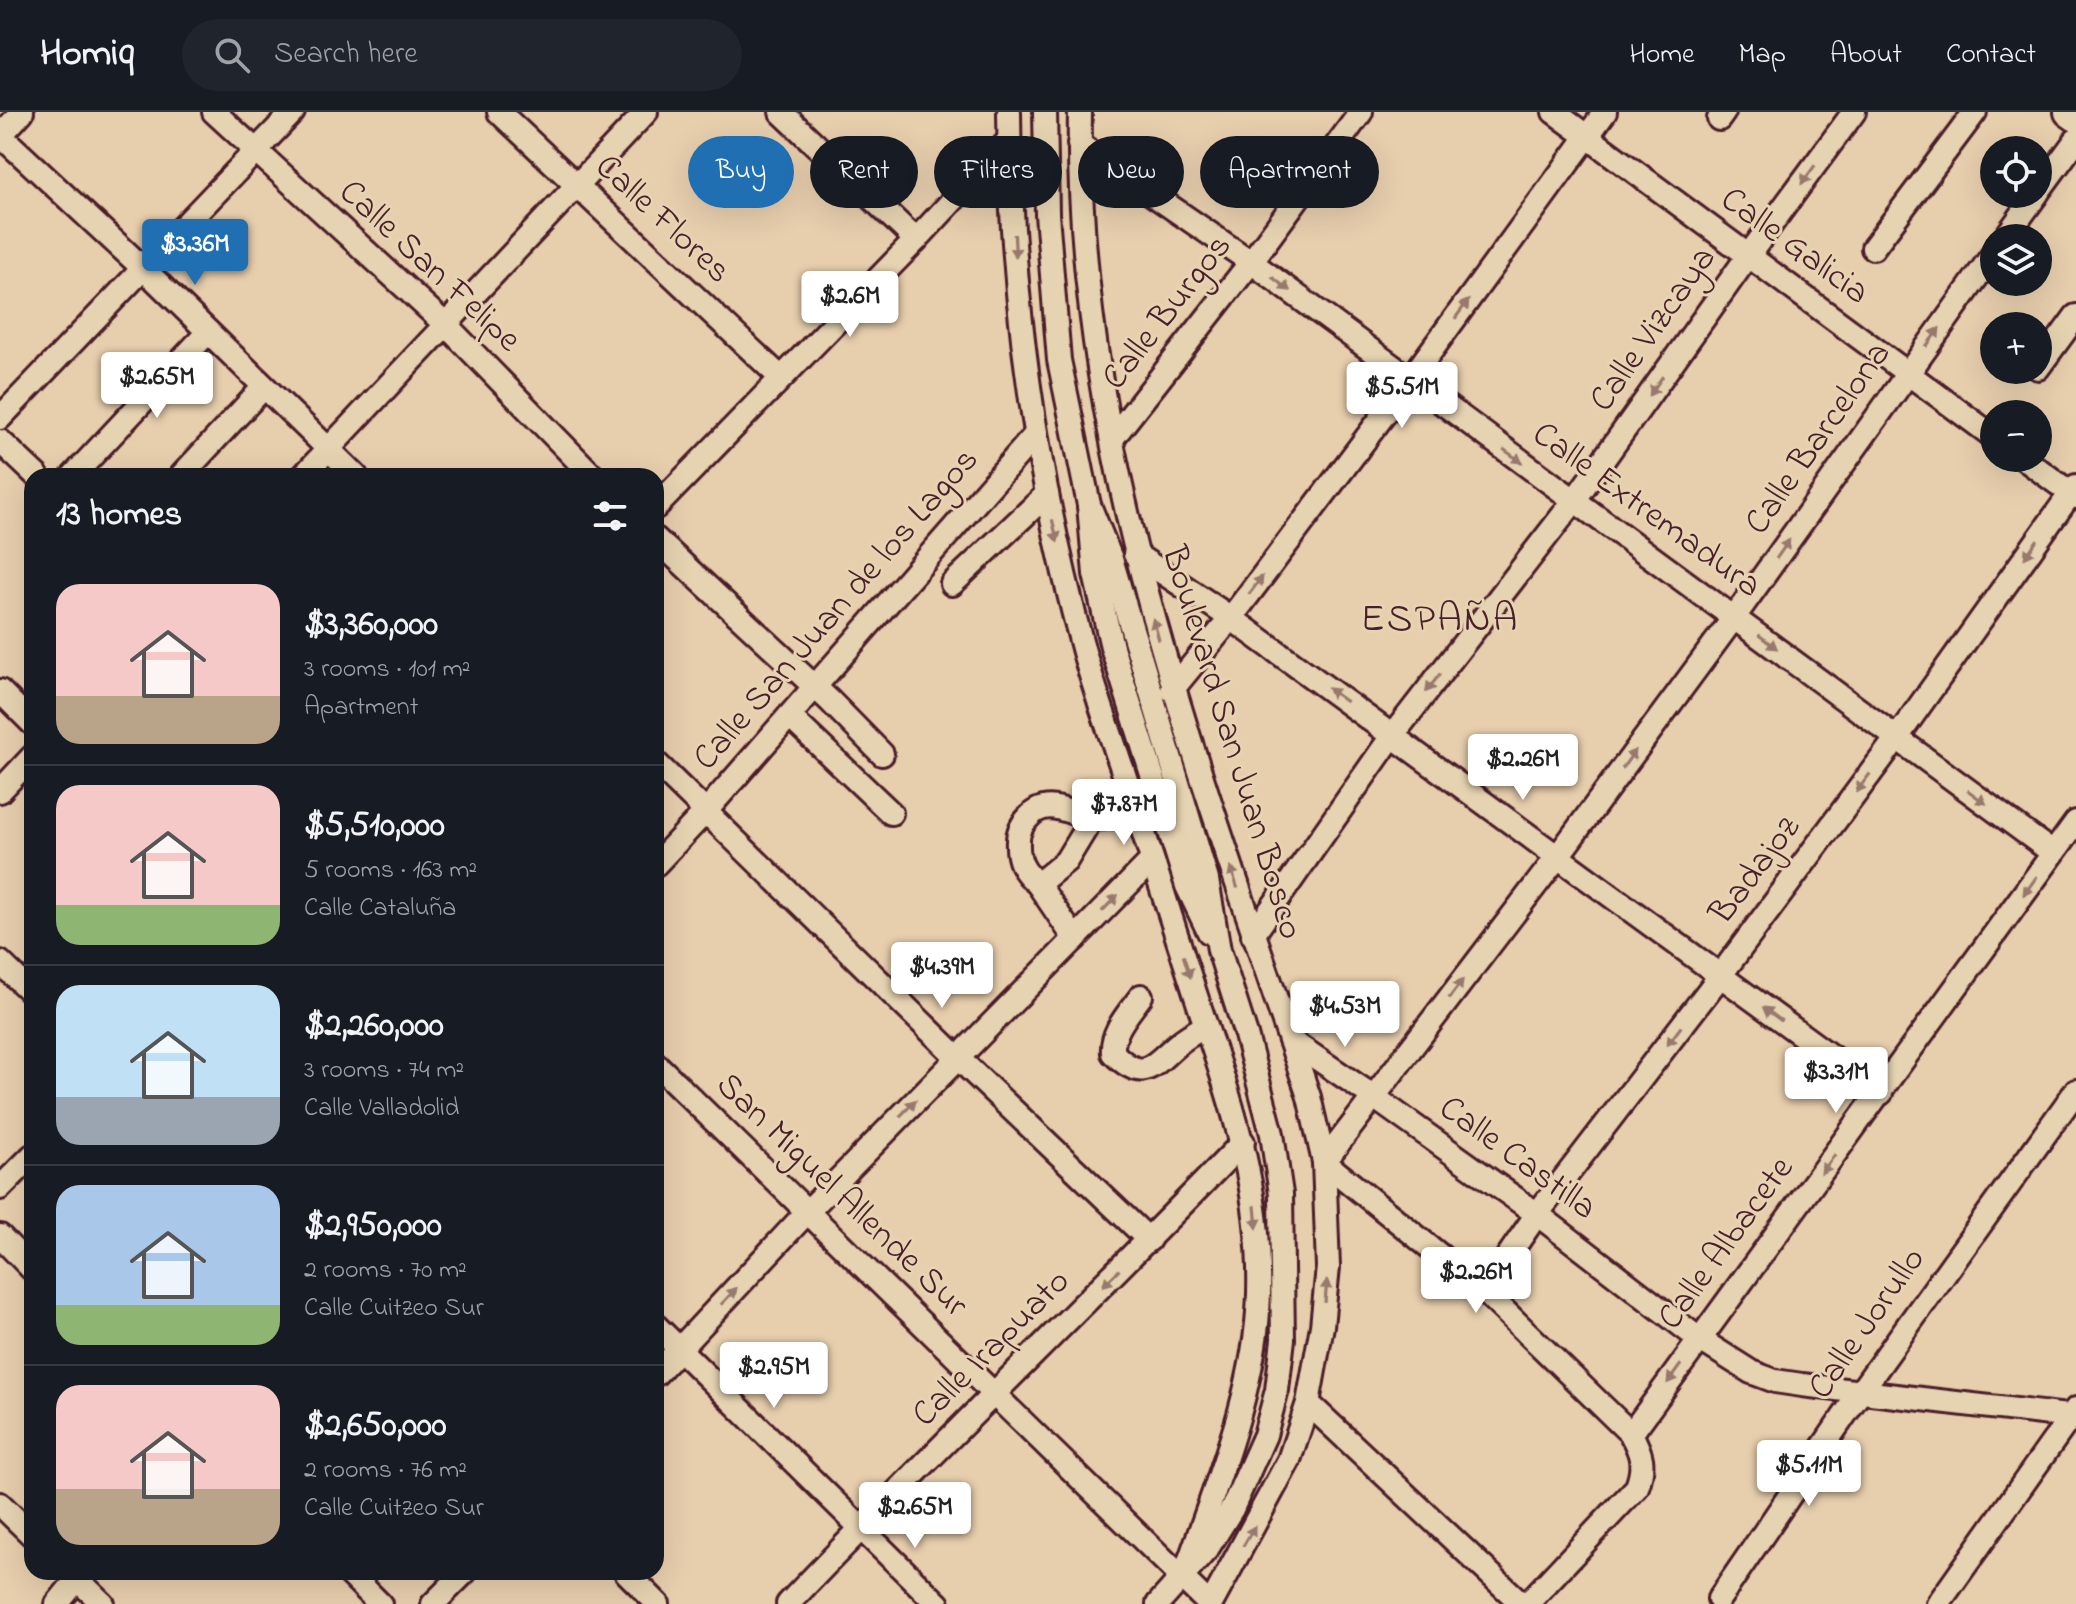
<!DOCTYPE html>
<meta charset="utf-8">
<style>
:root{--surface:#171b24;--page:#20242c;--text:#f1f3f6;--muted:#9ea1a6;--line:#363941;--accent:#1f6fb2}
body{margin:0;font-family:"Indie Flower",sans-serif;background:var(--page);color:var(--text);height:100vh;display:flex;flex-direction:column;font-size:30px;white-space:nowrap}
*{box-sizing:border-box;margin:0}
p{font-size:26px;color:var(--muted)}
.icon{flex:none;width:44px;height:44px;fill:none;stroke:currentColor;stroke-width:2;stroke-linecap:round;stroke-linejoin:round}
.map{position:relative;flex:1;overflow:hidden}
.side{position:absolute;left:24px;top:356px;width:640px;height:1112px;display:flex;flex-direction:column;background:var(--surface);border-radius:24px;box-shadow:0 8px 32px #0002}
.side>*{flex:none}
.banner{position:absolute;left:688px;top:24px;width:760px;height:72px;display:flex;gap:16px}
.controls{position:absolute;left:1980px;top:24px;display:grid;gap:16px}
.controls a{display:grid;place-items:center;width:72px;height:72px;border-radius:50%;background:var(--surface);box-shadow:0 8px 32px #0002;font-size:40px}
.price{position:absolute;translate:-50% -68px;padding:0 18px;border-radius:8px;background:#fff;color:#222;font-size:26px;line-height:52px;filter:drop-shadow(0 2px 4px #0008)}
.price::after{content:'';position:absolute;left:50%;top:48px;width:24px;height:18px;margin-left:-12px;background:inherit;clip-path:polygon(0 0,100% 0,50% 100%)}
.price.current{background:var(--accent);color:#fff}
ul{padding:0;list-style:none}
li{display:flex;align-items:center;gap:24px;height:200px;padding:0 32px}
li+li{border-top:2px solid var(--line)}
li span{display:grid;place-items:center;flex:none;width:224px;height:160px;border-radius:24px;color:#555}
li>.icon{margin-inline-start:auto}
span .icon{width:96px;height:96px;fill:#fffc;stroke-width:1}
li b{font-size:34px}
h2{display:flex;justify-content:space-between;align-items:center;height:96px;padding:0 32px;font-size:34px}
.pill{padding:0 28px;border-radius:36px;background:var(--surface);box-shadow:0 8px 32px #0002;font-size:28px;line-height:72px}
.pill.current{background:var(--accent);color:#fff}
header{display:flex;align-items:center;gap:48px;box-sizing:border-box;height:112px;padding:0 40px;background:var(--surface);border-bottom:2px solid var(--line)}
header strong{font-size:38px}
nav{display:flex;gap:44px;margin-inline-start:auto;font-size:28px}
.search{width:560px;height:72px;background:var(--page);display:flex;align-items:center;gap:20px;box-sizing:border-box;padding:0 28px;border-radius:44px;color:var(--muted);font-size:30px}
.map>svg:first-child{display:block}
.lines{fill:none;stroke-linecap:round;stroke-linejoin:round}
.minor-casing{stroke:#4a1f2b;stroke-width:28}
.major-casing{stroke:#4a1f2b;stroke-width:34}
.minor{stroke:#e6d3b1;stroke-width:22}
.major{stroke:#e6d3b1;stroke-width:28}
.oneway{fill:#98796e}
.labels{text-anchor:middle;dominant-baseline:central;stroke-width:6;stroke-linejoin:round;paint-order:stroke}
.street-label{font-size:36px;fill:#4a1f2b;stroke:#e6d3b1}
.quarter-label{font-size:40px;letter-spacing:2px;fill:#4a1f2b;stroke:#e6d3b1}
</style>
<header>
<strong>Homiq</strong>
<div class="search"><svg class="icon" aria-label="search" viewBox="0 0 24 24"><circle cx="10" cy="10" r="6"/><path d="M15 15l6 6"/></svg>Search here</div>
<nav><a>Home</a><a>Map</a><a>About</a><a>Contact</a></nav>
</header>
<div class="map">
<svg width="2076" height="1492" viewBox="0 0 2076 1492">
<rect width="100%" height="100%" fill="#e7cead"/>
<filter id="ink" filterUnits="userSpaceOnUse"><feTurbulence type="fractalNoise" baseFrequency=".0125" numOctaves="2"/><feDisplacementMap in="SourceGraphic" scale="16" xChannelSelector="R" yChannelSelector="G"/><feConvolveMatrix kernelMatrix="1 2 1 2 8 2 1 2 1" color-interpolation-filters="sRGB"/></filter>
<g filter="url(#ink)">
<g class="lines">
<g class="minor-casing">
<g id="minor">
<polyline points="214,0 446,213 593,364"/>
<polyline points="499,0 780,265"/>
<polyline points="781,0 916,128"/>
<path d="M1009 0C1010 182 1036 365 1084 540 1097 586 1114 632 1129 677 1153 747 1174 817 1197 887 1230 987 1262 1074 1259 1182 1256 1281 1215 1374 1183 1467"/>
<polyline points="1045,0 1047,102 1059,248 1089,393 1095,462 1112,535 1187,774 1209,820"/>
<path d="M1080 0C1074 343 1203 664 1309 985L1324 1050 1328 1155 1322 1214 1308 1291 1289 1348 1211 1492"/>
<polyline points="1554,0 1994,325"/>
<polyline points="1719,7 1724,0"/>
<polyline points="0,23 145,158 356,364"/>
<polyline points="0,24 22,0"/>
<polyline points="1079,32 1251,150 2053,741"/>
<polyline points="2038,80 2076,28"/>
<polyline points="2005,126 2037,82"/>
<polyline points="1873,136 1975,0"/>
<polyline points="2038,256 2076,204"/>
<polyline points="0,306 293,0"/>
<polyline points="1112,327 1251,150 1361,0"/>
<polyline points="0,329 37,364"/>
<polyline points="2023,346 2076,385"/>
<polyline points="73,364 208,220"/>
<polyline points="181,364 263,276"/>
<polyline points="303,364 646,0"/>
<polyline points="1089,393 1111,447 1207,768 1219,838 1246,923 1272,1022 1281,1082 1283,1227 1277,1278 1265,1323 1232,1397 1207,1437 1158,1492"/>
<polyline points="656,395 916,128 1009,28"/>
<polyline points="656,427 830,589 882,642"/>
<polyline points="1135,442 1231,506 1881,981"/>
<polyline points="952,472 1047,382"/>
<polyline points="1172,578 1231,506 1410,268 1605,0"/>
<polyline points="0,579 32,611"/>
<polyline points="789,604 891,701"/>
<polyline points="656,651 957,945 1149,1128"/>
<polyline points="0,679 32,645"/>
<path d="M1092 706 1066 749 1038 772C1023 760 1017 748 1018 729 1018 720 1022 712 1028 706 1048 683 1071 704 1093 706 1106 708 1123 701 1136 698"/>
<polyline points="656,752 706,699 1035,323"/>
<polyline points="1038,772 1075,827"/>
<polyline points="1253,823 1392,624 1574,389 1748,144 1854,0"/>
<polyline points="0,850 32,881"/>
<path d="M1141 884C1129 901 1111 919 1113 941 1145 973 1153 952 1179 931 1187 924 1197 919 1206 914"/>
<polyline points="1290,928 1374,985 1537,1102 1699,1227 1751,1260 1775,1269 1802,1273 2076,1305"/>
<polyline points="656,952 1209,1492"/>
<polyline points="0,1076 32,1044"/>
<polyline points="0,1124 32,1157"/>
<polyline points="1484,1179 1537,1102 1720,864 1896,627 2076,374"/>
<polyline points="656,1214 938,1492"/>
<polyline points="656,1262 808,1099 1152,748"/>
<polyline points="1308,1291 1522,1492"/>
<polyline points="1631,1322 2076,710"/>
<polyline points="0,1392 32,1423"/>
<polyline points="70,1460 103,1492"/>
<polyline points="348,1460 380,1492"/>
<polyline points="626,1460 658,1492"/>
<polyline points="1719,1487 1861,1279 2076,979"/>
<polyline points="57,1492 83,1460"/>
<polyline points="433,1492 465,1460"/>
<path d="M788 1492C937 1335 1093 1186 1243 1030"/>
<path d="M1527 1492 1637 1375C1645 1353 1642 1342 1631 1322L1484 1179 1324 1050 1558 744 1735 504 1994 141"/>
<polyline points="1938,1492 2076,1297"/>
</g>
</g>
<g class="major-casing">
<polyline id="major" points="2069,0 2076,5"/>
</g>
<use href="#minor" class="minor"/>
<use href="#major" class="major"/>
</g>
<defs><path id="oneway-solid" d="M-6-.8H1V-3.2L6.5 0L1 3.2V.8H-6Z" transform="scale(2)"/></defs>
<g class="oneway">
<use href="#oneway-solid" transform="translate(1808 63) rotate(126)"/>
<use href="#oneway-solid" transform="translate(1015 134) rotate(87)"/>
<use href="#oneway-solid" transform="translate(1281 172) rotate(37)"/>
<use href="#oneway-solid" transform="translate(1462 197) rotate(-54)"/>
<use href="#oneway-solid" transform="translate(1933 225) rotate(-54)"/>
<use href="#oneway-solid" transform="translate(1656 274) rotate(125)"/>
<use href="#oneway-solid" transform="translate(1513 344) rotate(36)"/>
<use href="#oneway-solid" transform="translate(1055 419) rotate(77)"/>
<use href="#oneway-solid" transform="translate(1783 437) rotate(-55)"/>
<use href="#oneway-solid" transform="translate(2031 437) rotate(125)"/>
<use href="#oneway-solid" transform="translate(1256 473) rotate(-53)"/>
<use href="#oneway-solid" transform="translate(1156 517) rotate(-105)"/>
<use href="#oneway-solid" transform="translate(1768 530) rotate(37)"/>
<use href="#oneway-solid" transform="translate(1433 571) rotate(128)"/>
<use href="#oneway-solid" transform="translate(1337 583) rotate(-144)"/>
<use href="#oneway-solid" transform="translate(1629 647) rotate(-54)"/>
<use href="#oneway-solid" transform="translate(1863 671) rotate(127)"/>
<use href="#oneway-solid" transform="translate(1977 685) rotate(36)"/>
<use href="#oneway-solid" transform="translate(1234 765) rotate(-108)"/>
<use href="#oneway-solid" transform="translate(2030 774) rotate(126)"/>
<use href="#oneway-solid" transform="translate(1110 791) rotate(-46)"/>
<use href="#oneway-solid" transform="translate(1187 855) rotate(72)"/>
<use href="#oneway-solid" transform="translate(1456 877) rotate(-53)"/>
<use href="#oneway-solid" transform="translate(1772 902) rotate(-144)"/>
<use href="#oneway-solid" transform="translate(1674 924) rotate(127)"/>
<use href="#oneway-solid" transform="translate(908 996) rotate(-46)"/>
<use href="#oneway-solid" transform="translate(1828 1052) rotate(126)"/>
<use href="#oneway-solid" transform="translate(1256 1105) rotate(85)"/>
<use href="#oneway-solid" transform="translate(1111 1166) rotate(135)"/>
<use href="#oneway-solid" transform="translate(1326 1179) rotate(-85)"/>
<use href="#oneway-solid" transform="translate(729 1184) rotate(-47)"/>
<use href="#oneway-solid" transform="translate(1674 1262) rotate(126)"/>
<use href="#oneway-solid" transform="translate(1249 1424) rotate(-60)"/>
</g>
</g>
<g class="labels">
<g class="street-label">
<text transform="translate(662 108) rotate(43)">Calle Flores</text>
<text transform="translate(1794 135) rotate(36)">Calle Galicia</text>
<text transform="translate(429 155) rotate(43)">Calle San Felipe</text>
<text transform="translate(1168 201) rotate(-52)">Calle Burgos</text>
<text transform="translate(1654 218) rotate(-55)">Calle Vizcaya</text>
<text transform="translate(1819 327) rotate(-55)">Calle Barcelona</text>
<text transform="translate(1646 399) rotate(36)">Calle Extremadura</text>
<text transform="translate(837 498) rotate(-49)">Calle San Juan de los Lagos</text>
<text transform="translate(1231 631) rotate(73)">Boulevard San Juan Bosco</text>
<text transform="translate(1756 759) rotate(-53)">Badajoz</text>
<text transform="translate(1517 1047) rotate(36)">Calle Castilla</text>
<text transform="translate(841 1084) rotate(44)">San Miguel Allende Sur</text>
<text transform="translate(1727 1132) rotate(-54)">Calle Albacete</text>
<text transform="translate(1868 1212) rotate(-55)">Calle Jorullo</text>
<text transform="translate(992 1237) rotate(-45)">Calle Irapuato</text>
</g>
<g class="quarter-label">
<text x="1440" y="508">ESPAÑA</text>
</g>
</g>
</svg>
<div class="controls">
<a><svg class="icon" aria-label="locate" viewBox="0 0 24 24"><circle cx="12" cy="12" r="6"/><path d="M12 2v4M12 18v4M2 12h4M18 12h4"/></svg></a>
<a><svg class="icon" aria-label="layers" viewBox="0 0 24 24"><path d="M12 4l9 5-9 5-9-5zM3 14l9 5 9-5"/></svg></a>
<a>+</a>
<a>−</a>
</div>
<b class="price current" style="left:195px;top:175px">$3.36M</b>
<b class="price" style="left:850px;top:227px">$2.6M</b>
<b class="price" style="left:157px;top:308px">$2.65M</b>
<b class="price" style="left:1402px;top:318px">$5.51M</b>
<b class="price" style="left:1523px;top:690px">$2.26M</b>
<b class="price" style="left:1124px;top:735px">$7.87M</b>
<b class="price" style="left:942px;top:898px">$4.39M</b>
<b class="price" style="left:1345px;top:937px">$4.53M</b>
<b class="price" style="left:1836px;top:1003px">$3.31M</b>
<b class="price" style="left:1476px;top:1203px">$2.26M</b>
<b class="price" style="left:774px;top:1298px">$2.95M</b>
<b class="price" style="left:1809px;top:1396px">$5.11M</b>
<b class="price" style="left:915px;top:1438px">$2.65M</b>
<div class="banner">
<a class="pill current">Buy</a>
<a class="pill">Rent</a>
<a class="pill">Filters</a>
<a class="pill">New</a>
<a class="pill">Apartment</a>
</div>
<section class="side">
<h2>13 homes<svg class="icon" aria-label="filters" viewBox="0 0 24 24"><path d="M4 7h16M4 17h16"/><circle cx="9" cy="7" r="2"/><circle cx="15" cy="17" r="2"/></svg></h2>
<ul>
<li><span style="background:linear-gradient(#f6c9c9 70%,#b9a48a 0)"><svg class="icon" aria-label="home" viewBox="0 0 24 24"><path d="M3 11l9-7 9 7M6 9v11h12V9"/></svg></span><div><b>$3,360,000</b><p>3 rooms · 101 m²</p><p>Apartment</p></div></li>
<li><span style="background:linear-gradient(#f6c9c9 75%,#8fb573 0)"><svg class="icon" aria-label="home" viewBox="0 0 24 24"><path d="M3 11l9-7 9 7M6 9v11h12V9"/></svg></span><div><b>$5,510,000</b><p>5 rooms · 163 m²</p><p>Calle Cataluña</p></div></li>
<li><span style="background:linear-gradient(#bfe0f5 70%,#9aa5b1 0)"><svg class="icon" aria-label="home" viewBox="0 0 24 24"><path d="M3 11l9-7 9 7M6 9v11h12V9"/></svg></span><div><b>$2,260,000</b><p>3 rooms · 74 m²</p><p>Calle Valladolid</p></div></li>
<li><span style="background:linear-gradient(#a9c7e8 75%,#8fb573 0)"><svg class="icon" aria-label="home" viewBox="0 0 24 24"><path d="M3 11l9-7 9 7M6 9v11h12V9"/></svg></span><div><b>$2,950,000</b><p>2 rooms · 70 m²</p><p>Calle Cuitzeo Sur</p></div></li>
<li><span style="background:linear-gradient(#f6c9c9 65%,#b9a48a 0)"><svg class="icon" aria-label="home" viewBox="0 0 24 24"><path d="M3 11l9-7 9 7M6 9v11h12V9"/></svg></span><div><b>$2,650,000</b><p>2 rooms · 76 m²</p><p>Calle Cuitzeo Sur</p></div></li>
</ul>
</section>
</div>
